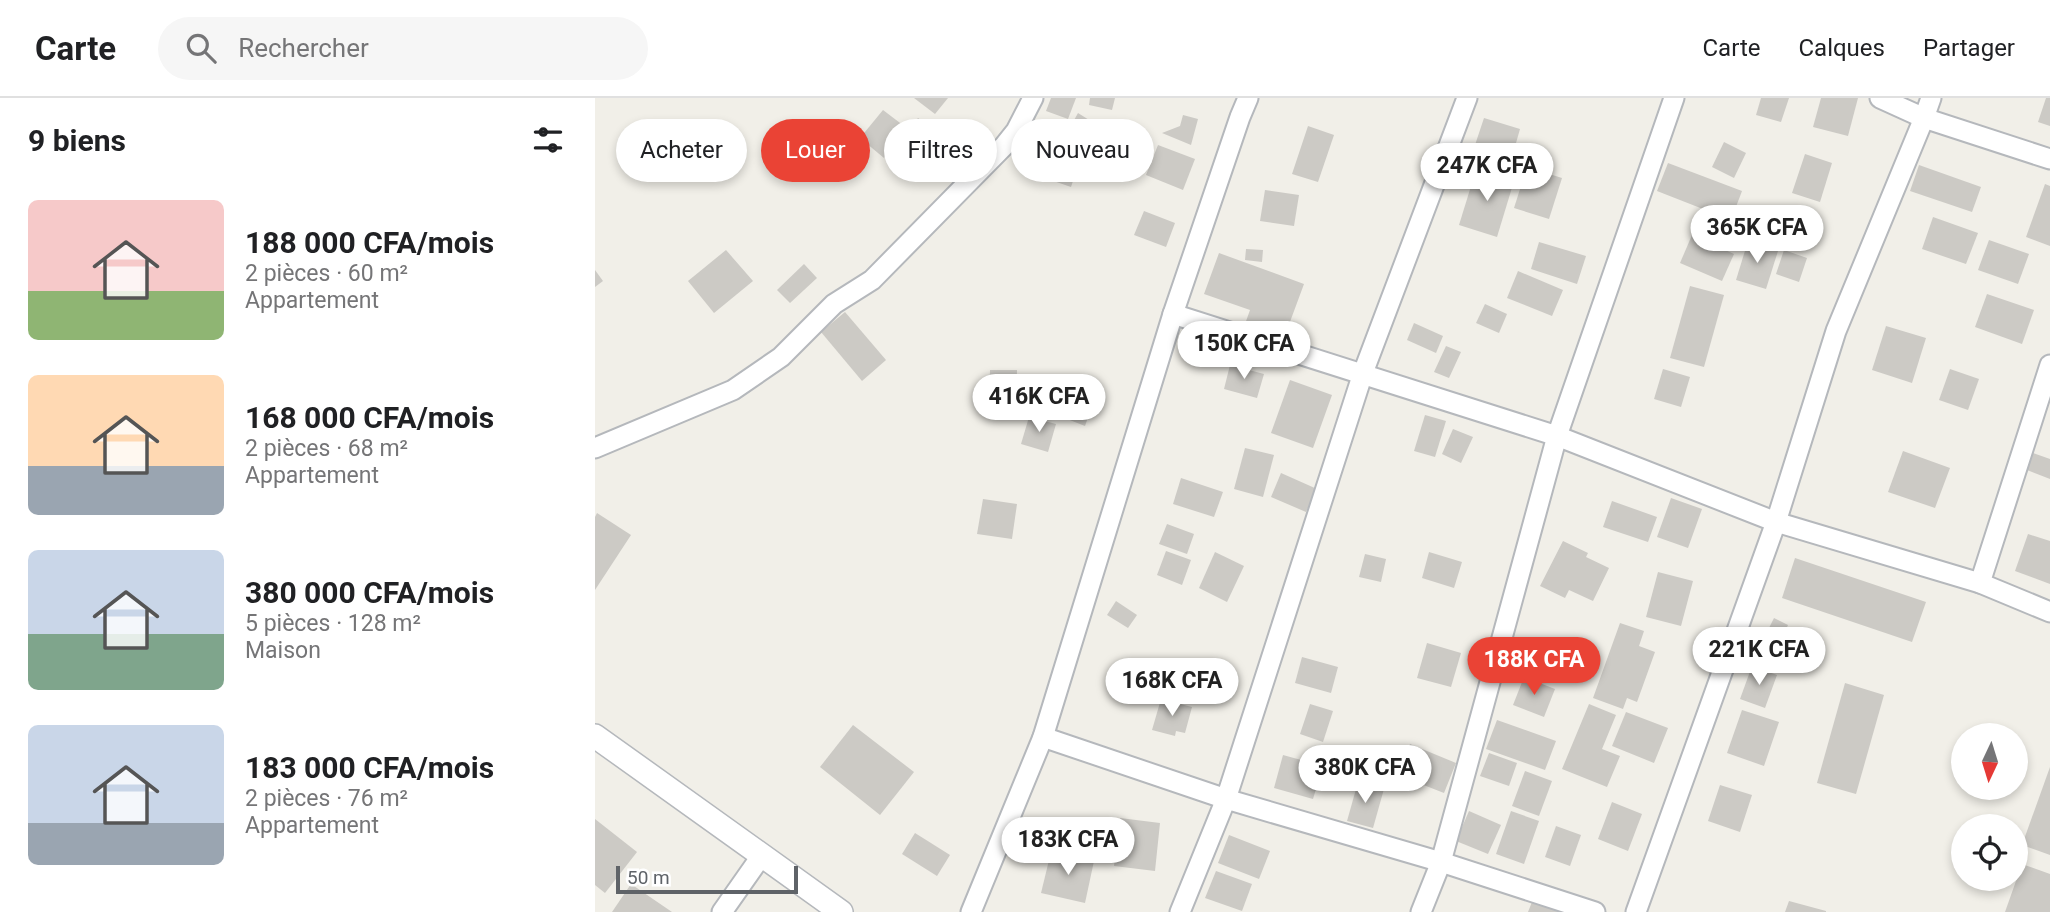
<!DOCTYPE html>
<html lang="fr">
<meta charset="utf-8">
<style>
:root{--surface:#fff;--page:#f6f6f6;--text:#202124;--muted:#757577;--line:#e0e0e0;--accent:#ea4335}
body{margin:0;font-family:Roboto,sans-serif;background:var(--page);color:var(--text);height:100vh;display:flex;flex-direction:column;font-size:26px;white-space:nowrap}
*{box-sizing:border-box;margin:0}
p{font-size:23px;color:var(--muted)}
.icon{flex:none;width:38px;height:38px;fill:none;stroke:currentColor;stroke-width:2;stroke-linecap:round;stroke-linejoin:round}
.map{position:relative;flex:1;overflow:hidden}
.sheet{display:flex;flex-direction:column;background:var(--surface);width:595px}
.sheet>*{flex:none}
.top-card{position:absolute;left:21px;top:21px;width:665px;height:63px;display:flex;gap:14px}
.needle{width:46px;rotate:184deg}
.controls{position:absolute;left:1356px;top:625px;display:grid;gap:14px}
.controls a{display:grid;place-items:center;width:77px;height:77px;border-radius:50%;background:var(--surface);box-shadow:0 4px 10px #0003;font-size:35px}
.scale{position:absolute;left:21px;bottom:18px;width:182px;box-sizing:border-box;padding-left:7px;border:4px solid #5f6368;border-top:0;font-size:19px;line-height:24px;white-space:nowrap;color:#5f6368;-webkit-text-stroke:5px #fff;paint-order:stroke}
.price{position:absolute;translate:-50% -60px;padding:0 16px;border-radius:24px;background:#fff;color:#222;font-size:23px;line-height:46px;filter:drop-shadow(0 2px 4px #0008)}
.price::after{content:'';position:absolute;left:50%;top:42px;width:21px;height:16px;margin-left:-10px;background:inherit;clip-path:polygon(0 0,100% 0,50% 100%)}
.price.selected{background:var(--accent);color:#fff}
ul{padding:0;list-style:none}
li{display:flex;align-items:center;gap:21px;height:175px;padding:0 28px}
li span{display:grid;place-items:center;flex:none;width:196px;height:140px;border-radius:10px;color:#555}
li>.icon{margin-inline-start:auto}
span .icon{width:84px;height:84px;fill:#fffc;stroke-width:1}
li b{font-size:30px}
h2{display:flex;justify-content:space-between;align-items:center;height:84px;padding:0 28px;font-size:30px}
.chip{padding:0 24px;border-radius:32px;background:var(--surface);box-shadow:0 4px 10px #0003;font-size:24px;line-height:63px}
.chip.selected{background:var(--accent);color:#fff}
header{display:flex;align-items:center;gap:42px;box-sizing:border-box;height:98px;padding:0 35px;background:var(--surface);border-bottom:2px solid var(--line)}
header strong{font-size:33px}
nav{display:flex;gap:38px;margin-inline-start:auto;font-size:24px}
.search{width:490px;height:63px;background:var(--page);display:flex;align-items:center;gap:18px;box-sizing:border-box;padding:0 24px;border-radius:38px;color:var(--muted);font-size:26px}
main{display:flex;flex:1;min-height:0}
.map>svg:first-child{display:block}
.building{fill:#cccac5}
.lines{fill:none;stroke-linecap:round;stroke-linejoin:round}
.minor-casing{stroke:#b5b8bc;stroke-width:23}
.tertiary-casing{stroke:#b5b8bc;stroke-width:26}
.minor{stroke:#fff;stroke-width:19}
.tertiary{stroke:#fff;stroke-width:23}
</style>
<header>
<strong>Carte</strong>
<div class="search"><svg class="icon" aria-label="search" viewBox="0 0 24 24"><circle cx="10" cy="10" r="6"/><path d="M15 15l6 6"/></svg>Rechercher</div>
<nav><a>Carte</a><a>Calques</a><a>Partager</a></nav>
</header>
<main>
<section class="sheet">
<h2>9 biens<svg class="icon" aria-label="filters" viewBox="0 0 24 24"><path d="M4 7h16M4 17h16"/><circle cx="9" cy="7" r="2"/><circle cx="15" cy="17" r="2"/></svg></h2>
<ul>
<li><span style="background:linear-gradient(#f6c9c9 65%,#8fb573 0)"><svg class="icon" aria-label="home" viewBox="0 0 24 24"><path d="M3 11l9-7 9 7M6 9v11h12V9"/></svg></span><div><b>188 000 CFA/mois</b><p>2 pièces · 60 m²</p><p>Appartement</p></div></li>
<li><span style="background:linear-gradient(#ffd9b3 65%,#9aa5b1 0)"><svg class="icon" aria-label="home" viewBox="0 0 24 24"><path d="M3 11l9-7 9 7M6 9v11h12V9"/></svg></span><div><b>168 000 CFA/mois</b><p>2 pièces · 68 m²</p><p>Appartement</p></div></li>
<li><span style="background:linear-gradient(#c9d6e8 60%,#7fa58c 0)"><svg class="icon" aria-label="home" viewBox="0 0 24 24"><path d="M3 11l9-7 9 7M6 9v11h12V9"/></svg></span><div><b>380 000 CFA/mois</b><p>5 pièces · 128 m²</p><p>Maison</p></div></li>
<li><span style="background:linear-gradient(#c9d6e8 70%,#9aa5b1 0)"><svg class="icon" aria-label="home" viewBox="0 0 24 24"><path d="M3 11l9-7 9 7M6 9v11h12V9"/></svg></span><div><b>183 000 CFA/mois</b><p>2 pièces · 76 m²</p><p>Appartement</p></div></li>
</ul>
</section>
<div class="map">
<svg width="1455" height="814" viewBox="0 0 1455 814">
<rect width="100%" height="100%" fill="#f1efe8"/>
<g class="building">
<polygon points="319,0 353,0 340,16"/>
<polygon points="456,0 481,0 473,21 451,13"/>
<polygon points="495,0 520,0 517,12 494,7"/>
<polygon points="1166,0 1194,0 1186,24 1161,17"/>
<polygon points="1226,0 1263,0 1253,38 1218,29"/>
<polygon points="1451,0 1455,0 1455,28 1443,24"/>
<polygon points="288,12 313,31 289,60 265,40"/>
<polygon points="483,15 502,27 485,57 466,46"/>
<polygon points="588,17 603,21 596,47 567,35 585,28"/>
<polygon points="323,20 362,50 340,78 301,49"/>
<polygon points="889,20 925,31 917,59 880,47"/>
<polygon points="713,28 739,37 723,84 697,76"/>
<polygon points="1129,44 1151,55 1139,80 1117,69"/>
<polygon points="563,47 600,61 588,92 551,77"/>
<polygon points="449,53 484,65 476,89 441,77"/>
<polygon points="1210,56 1237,65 1225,104 1197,95"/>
<polygon points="1073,65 1147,93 1136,122 1062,93"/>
<polygon points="1324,67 1386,89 1377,114 1315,93"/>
<polygon points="932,69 967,80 954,121 919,110"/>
<polygon points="881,72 919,83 902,139 864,127"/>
<polygon points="1450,86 1455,88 1455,148 1431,139"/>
<polygon points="670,92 704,97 699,128 665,123"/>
<polygon points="549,113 580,125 571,149 539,137"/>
<polygon points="1338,119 1383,135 1371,166 1327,151"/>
<polygon points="1097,137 1139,156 1127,183 1085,165"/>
<polygon points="1394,142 1434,156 1423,186 1383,172"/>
<polygon points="1153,143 1183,153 1171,191 1141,182"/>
<polygon points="944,144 991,158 982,186 936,171"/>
<polygon points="651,151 668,152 667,164 650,162"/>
<polygon points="131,152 158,183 119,215 93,183"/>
<polygon points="1189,152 1212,160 1204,184 1181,176"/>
<polygon points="624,155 709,186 689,240 650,226 655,212 609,196"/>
<polygon points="209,166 222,180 195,205 182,192"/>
<polygon points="0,172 8,183 0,189"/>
<polygon points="923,173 968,192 957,218 912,200"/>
<polygon points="1095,188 1129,197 1109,269 1075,260"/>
<polygon points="1392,196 1439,212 1427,246 1380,229"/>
<polygon points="890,206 912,216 904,235 881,225"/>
<polygon points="250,214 291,262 267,283 226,234"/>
<polygon points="819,225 848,238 841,255 812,242"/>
<polygon points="1291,228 1331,240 1317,285 1277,272"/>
<polygon points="851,248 866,254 854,280 839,274"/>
<polygon points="635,267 669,276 662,300 629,291"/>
<polygon points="1068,271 1095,279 1086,309 1059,301"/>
<polygon points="1355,271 1384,281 1373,312 1344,302"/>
<polygon points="395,272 422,272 421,304 394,304"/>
<polygon points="695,282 737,297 718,350 676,335"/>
<polygon points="473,286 501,296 490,328 462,317"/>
<polygon points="830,317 851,323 840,359 819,353"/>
<polygon points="434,319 461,326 453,354 426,346"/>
<polygon points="858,331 878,339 866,365 847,356"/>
<polygon points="650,350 679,357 668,399 639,391"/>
<polygon points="1308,353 1355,370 1340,410 1293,394"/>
<polygon points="1438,355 1455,361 1455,381 1432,372"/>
<polygon points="686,375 722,391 711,414 676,399"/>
<polygon points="586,380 628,394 619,419 578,406"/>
<polygon points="1076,400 1107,411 1093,450 1062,439"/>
<polygon points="388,401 422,406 417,441 382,436"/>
<polygon points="1017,403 1062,419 1053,444 1008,429"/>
<polygon points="2,415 36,437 0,492 0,419"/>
<polygon points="572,426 599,436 592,456 564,446"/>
<polygon points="1433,436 1455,443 1455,486 1420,473"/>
<polygon points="968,443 993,455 991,459 1014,470 998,503 974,492 970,500 945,488"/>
<polygon points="571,453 596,462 587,487 562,477"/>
<polygon points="620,454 649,468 632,504 604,490"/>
<polygon points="834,454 867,464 859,490 827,480"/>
<polygon points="770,456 791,461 786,484 764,479"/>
<polygon points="1200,460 1331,504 1317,544 1187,500"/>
<polygon points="1063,474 1098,483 1086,528 1051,519"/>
<polygon points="521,503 542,517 533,530 512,517"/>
<polygon points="1179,520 1193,527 1186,543 1171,536"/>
<polygon points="1025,525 1049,533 1044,548 1060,554 1042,604 1032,600 1028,611 998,600"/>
<polygon points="832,545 866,555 856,589 822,580"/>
<polygon points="707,559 743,569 736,595 700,585"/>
<polygon points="1157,568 1182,577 1170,610 1145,601"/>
<polygon points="929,579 960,591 949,619 918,607"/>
<polygon points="1250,585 1289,597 1261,696 1222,685"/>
<polygon points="566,601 597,609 590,635 581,633 580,638 557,632"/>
<polygon points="715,606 738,613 728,644 705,636"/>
<polygon points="994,606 1021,617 1007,651 1025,658 1012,689 967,671"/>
<polygon points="1147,612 1184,624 1169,668 1132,655"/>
<polygon points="1031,614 1073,630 1059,665 1017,648"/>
<polygon points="902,622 961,643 950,672 891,651"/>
<polygon points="258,627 319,674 285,717 225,669"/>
<polygon points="815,646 861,665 849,695 803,677"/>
<polygon points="894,655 922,665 914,688 885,678"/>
<polygon points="688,657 728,668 718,701 679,690"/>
<polygon points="1455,669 1455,757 1427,747"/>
<polygon points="930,673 957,683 944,718 917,708"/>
<polygon points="763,684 789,691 778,730 752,723"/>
<polygon points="1125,687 1157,697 1145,734 1113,723"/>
<polygon points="1017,704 1047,716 1033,753 1003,741"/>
<polygon points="874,713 906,727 893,756 861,743"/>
<polygon points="916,713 944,723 929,766 901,756"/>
<polygon points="525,720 565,725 560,773 519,768"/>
<polygon points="0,721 42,754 10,795 0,787"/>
<polygon points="961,728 986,737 975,768 950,759"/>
<polygon points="320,735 355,757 342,778 307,756"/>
<polygon points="634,737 675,753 664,781 623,765"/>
<polygon points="456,754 499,763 490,805 446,795"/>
<polygon points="1427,766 1455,776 1455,814 1410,814"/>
<polygon points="621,773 657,786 647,813 610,800"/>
<polygon points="36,786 77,814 17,814"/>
<polygon points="1194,803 1231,813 1231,814 1190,814"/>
<polygon points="937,804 966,813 966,814 933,814"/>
</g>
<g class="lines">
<g class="minor-casing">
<g id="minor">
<polyline points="1285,0 1329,20 1455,61"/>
<polyline points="578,216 962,338 1181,424 1385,485 1455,514"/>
<polyline points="0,350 138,292 186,259 239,206 277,182 409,48 421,33 438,0"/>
<polyline points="1385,485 1455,267"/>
<polyline points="448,639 631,701 846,764 1000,814"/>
<polyline points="127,814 167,757"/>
<polyline points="376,814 448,639 578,216 645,19 653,0"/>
<polyline points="585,814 631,701 768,275 872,0"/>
<polyline points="826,814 846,764 962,338 1079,0"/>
<polyline points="1041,814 1181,424 1241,233 1329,20 1336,0"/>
</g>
</g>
<g class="tertiary-casing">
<polyline id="tertiary" points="0,638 246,814"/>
</g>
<use href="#minor" class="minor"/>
<use href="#tertiary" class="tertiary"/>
</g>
</svg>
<div class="controls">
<a><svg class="needle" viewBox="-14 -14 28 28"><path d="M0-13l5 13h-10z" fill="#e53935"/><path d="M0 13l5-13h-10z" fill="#757577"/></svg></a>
<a><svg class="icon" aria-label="locate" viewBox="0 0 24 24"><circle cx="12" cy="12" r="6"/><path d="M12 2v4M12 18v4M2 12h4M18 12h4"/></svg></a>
</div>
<div class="scale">50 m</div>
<b class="price" style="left:892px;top:105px">247K CFA</b>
<b class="price" style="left:1162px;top:167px">365K CFA</b>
<b class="price" style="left:649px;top:283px">150K CFA</b>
<b class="price" style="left:444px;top:336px">416K CFA</b>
<b class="price" style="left:1164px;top:589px">221K CFA</b>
<b class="price selected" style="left:939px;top:599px">188K CFA</b>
<b class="price" style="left:577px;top:620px">168K CFA</b>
<b class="price" style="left:770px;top:707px">380K CFA</b>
<b class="price" style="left:473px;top:779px">183K CFA</b>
<div class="top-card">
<a class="chip">Acheter</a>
<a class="chip selected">Louer</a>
<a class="chip">Filtres</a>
<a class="chip">Nouveau</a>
</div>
</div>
</main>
